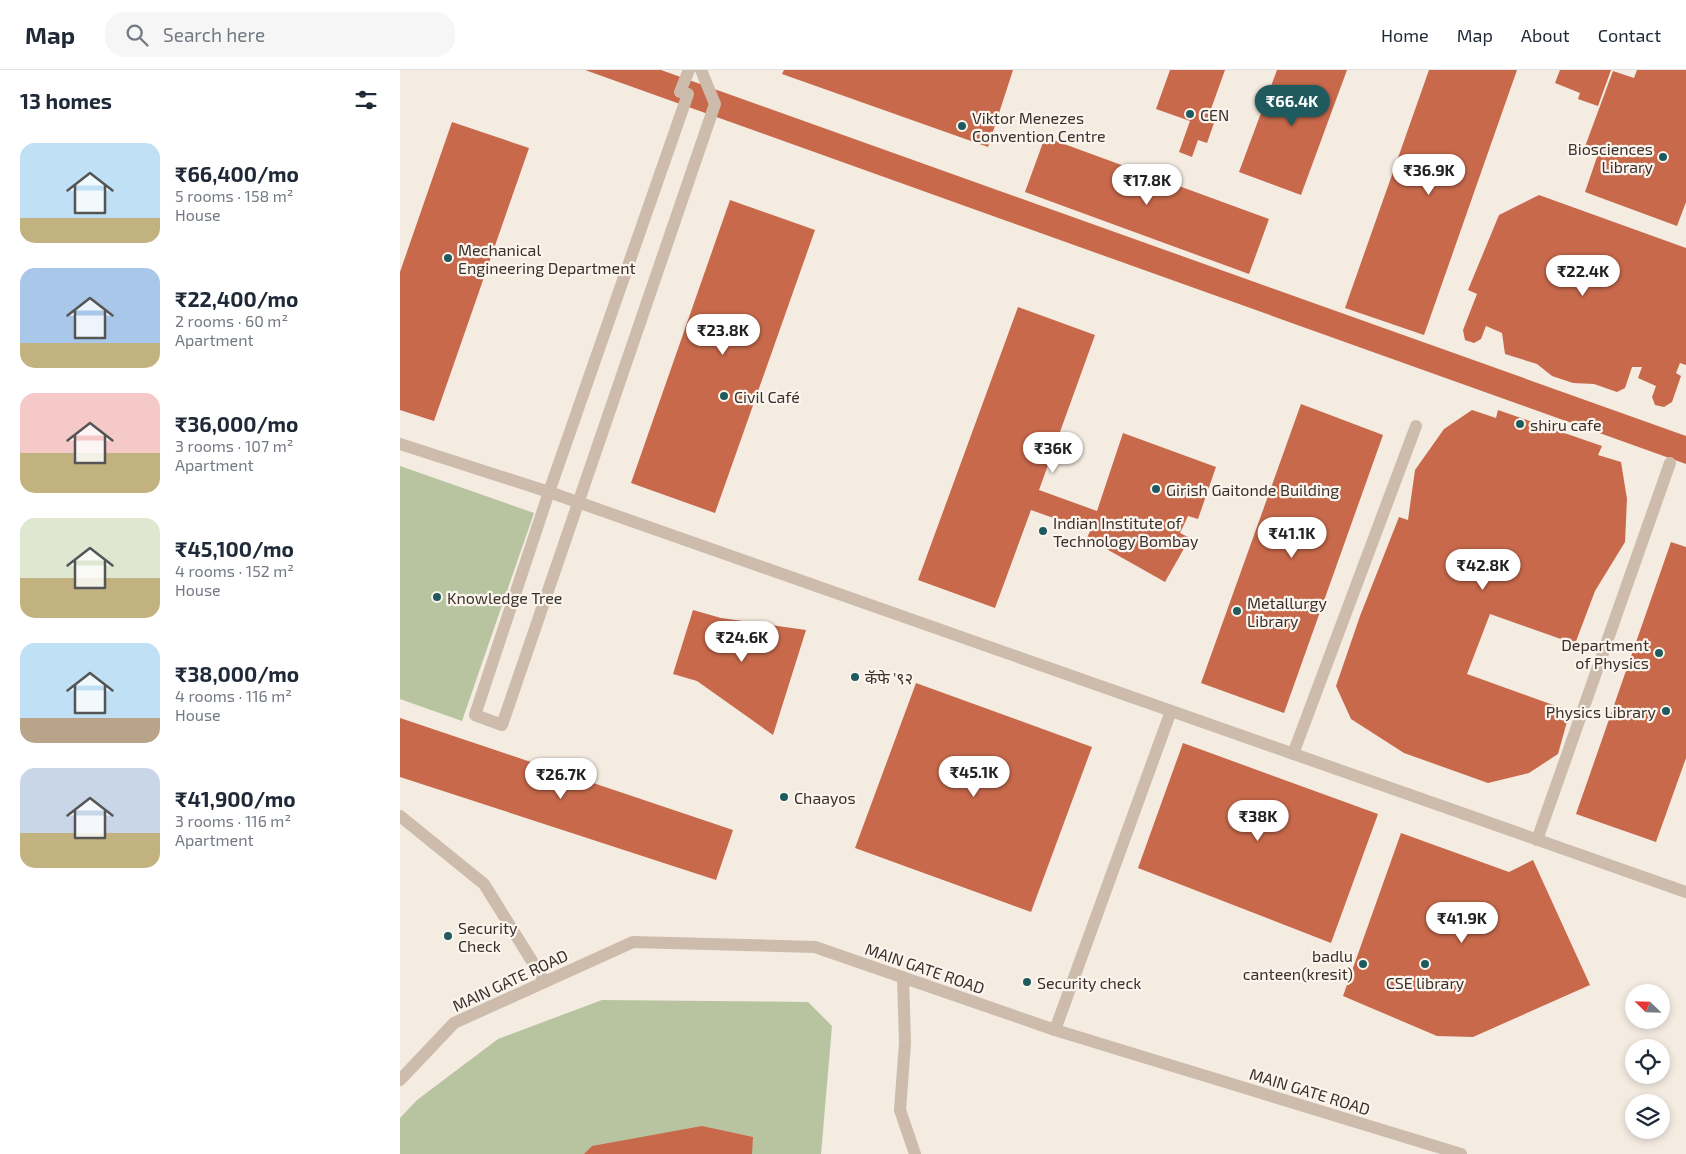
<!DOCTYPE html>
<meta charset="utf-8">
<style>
:root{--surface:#fff;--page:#f6f6f7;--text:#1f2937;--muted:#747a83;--line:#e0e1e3;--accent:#1f5a5e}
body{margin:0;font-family:"Exo 2","Noto Sans Devanagari",sans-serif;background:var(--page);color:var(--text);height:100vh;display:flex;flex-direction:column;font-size:19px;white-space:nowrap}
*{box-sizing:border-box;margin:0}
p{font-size:16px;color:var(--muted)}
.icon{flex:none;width:28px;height:28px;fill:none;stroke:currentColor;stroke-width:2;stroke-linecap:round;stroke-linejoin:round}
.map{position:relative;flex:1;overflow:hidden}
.details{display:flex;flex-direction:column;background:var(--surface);width:400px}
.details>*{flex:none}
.needle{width:32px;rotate:293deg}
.fabs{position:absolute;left:1225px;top:914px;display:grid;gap:10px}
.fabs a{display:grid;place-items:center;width:45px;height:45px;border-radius:50%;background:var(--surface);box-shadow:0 2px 8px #0003;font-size:25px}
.price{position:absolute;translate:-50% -42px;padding:0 11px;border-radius:18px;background:#fff;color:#222;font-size:16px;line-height:32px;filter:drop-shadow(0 1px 2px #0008)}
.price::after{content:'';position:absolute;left:50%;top:30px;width:15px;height:11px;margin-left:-8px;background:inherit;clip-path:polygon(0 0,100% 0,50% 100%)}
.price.selected{background:var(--accent);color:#fff}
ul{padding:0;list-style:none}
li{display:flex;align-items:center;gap:15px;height:125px;padding:0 20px}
li span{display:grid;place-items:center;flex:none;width:140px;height:100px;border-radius:15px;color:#555}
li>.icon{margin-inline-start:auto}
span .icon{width:60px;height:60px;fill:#fffc;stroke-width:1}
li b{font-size:21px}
h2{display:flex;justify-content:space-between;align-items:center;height:60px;padding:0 20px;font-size:21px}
header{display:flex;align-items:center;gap:30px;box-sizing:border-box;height:70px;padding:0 25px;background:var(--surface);border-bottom:1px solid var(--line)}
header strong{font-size:24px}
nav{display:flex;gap:28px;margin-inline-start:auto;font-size:18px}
.search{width:350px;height:45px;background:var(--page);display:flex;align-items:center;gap:12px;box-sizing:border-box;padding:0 18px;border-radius:20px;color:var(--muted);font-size:19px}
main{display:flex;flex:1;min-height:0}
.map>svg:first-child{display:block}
.green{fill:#b8c4a0}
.building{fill:#c8694b}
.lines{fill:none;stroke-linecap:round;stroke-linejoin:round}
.minor{stroke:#cdbbac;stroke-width:12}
.poi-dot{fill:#1f5a5e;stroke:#fbf5ee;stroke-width:2}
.labels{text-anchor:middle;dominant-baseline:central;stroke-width:4.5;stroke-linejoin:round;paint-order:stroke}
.poi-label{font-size:16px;fill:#3b302b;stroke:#fbf5ee;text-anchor:start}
.street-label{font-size:16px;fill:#3b302b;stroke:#fbf5ee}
</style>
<header>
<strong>Map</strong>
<div class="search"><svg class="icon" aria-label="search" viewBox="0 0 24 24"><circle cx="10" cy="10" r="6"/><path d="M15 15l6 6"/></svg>Search here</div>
<nav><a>Home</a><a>Map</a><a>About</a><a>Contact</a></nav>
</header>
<main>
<section class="details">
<h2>13 homes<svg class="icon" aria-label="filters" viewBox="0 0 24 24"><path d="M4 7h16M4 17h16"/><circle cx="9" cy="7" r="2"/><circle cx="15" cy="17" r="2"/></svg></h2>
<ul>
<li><span style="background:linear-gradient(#bfe0f5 75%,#c2b280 0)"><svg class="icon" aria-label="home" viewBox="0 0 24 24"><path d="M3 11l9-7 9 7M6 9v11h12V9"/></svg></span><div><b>₹66,400/mo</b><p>5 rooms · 158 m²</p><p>House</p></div></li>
<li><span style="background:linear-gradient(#a9c7e8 75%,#c2b280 0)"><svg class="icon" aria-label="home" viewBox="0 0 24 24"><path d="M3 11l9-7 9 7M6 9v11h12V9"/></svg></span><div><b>₹22,400/mo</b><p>2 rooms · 60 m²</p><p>Apartment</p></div></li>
<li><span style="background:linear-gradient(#f6c9c9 60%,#c2b280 0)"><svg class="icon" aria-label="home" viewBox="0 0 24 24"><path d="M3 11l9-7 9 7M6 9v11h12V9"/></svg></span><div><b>₹36,000/mo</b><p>3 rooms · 107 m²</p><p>Apartment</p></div></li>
<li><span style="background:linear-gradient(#dfe7d0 60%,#c2b280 0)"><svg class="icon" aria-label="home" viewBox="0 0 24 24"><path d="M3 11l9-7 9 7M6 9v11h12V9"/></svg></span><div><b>₹45,100/mo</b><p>4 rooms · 152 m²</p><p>House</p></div></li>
<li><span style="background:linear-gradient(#bfe0f5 75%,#b9a48a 0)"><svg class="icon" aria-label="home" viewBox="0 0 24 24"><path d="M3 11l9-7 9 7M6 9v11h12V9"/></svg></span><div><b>₹38,000/mo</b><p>4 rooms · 116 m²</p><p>House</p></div></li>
<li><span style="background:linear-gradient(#c9d6e8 65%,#c2b280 0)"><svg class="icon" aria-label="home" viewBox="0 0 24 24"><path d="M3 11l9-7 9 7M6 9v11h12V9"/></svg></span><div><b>₹41,900/mo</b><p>3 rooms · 116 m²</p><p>Apartment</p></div></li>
</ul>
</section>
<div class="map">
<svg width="1286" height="1084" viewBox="0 0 1286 1084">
<rect width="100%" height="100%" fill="#f4ebe1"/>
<g class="green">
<polygon points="0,396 134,443 62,651 0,629"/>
<polygon points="202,930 408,932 432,956 421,1084 0,1084 0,1048 17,1030 98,969"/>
</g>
<g class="building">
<polygon points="185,0 261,0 1286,366 1286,394"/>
<polygon points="384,0 613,0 588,77 382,4"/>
<polygon points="770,0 825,0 807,50 814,53 807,73 798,70 792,87 779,82 790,51 756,39"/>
<polygon points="877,0 947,0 901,125 839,102"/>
<polygon points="1029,0 1117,0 1024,265 945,238"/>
<polygon points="1160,0 1211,0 1198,36 1178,29 1180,23 1155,13"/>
<polygon points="1237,0 1286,0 1286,132 1277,156 1185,122 1197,87 1183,82 1213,1 1234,8"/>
<polygon points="52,52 129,78 34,351 0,340 0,202"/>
<polygon points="645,67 869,149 849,204 625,122"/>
<polygon points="1139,125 1286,178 1286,295 1280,293 1276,303 1281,306 1272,332 1264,337 1255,335 1252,327 1256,316 1238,308 1242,297 1232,297 1225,318 1217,322 1194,314 1173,313 1152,306 1137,294 1105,284 1102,263 1086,256 1081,269 1074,273 1065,270 1063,260 1077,224 1068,220 1099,145"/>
<polygon points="330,130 415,160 315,443 231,413"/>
<polygon points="618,237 695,265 639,420 697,441 723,363 816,397 798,449 788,446 780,463 790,468 765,512 687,468 690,461 631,440 595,538 518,510"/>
<polygon points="901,334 983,365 884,643 801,613"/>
<polygon points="1072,340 1096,348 1098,340 1202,376 1198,385 1221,392 1227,429 1225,472 1195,521 1175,574 1090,544 1067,604 1170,641 1158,684 1129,703 1088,713 1004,683 951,649 936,616 960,546 999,447 1008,450 1015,400 1044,359"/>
<polygon points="1271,472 1286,477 1286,688 1256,772 1176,744"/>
<polygon points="293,540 321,548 406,560 373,665 297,611 273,604"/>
<polygon points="516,613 692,677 631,842 455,778"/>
<polygon points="0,648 333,760 316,810 0,707"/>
<polygon points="783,673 978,744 931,873 738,798"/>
<polygon points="1001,763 1109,802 1133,790 1190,915 1073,967 1037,966 943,926"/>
<polygon points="302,1056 353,1067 352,1084 184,1084 192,1076"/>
</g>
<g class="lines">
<g class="minor">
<polyline points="280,22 289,0"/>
<polyline points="288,24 149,422 75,645 102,655 315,34 301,0"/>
<polyline points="0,374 149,422 1286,822"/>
<polyline points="893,684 1016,356"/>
<polyline points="0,746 84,814 145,912"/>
<polyline points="1137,770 1270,393"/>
<polyline points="503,907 505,973 500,1040 515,1084"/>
<polyline points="655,960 771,641"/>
<polyline points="0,1010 54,953 233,872 415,877 655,960 1061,1084"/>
</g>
</g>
<g class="poi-dot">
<circle cx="790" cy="44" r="5"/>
<circle cx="562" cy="56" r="5"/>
<circle cx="1263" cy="87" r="5"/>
<circle cx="48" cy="188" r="5"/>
<circle cx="324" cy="326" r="5"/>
<circle cx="1120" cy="354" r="5"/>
<circle cx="756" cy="419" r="5"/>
<circle cx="643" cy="461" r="5"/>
<circle cx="37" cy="527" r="5"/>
<circle cx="837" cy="541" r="5"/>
<circle cx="1259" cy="583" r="5"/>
<circle cx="455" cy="607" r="5"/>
<circle cx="1266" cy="641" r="5"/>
<circle cx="384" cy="727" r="5"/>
<circle cx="48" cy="866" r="5"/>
<circle cx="963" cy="894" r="5"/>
<circle cx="1025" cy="894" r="5"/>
<circle cx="627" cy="912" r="5"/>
</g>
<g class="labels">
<g class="poi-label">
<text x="800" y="44">CEN</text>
<text x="572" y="47">Viktor Menezes<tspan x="572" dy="18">Convention Centre</tspan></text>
<text x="1253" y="78" text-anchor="end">Biosciences<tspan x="1253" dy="18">Library</tspan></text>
<text x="58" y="179">Mechanical<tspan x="58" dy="18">Engineering Department</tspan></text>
<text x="334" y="326">Civil Café</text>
<text x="1130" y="354">shiru cafe</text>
<text x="766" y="419">Girish Gaitonde Building</text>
<text x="653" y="452">Indian Institute of<tspan x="653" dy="18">Technology Bombay</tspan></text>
<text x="47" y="527">Knowledge Tree</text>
<text x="847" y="532">Metallurgy<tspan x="847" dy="18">Library</tspan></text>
<text x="1249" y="574" text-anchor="end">Department<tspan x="1249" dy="18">of Physics</tspan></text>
<text x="465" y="607">कॅफे '९२</text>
<text x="1256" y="641" text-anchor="end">Physics Library</text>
<text x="394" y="727">Chaayos</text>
<text x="58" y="857">Security<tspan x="58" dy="18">Check</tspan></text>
<text x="953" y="885" text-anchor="end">badlu<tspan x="953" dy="18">canteen(kresit)</tspan></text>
<text x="637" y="912">Security check</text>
<text x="1025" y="912" text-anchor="middle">CSE library</text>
</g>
<g class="street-label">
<text transform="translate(525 898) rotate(19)">MAIN GATE ROAD</text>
<text transform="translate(110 910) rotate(-25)">MAIN GATE ROAD</text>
<text transform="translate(910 1021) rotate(17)">MAIN GATE ROAD</text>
</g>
</g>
</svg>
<div class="fabs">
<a><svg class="needle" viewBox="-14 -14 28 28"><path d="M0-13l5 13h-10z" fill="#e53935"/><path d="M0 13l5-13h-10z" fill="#747a83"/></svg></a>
<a><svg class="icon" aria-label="locate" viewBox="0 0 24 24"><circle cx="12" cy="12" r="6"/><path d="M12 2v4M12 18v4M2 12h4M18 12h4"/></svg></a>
<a><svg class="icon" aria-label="layers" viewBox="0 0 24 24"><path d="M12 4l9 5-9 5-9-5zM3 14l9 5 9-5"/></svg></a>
</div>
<b class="price selected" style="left:892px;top:57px">₹66.4K</b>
<b class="price" style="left:1029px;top:126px">₹36.9K</b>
<b class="price" style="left:747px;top:136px">₹17.8K</b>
<b class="price" style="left:1183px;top:227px">₹22.4K</b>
<b class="price" style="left:323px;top:286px">₹23.8K</b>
<b class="price" style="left:653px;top:404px">₹36K</b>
<b class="price" style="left:892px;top:489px">₹41.1K</b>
<b class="price" style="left:1083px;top:521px">₹42.8K</b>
<b class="price" style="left:342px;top:593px">₹24.6K</b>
<b class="price" style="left:574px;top:728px">₹45.1K</b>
<b class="price" style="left:161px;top:730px">₹26.7K</b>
<b class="price" style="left:858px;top:772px">₹38K</b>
<b class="price" style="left:1062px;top:874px">₹41.9K</b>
</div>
</main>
